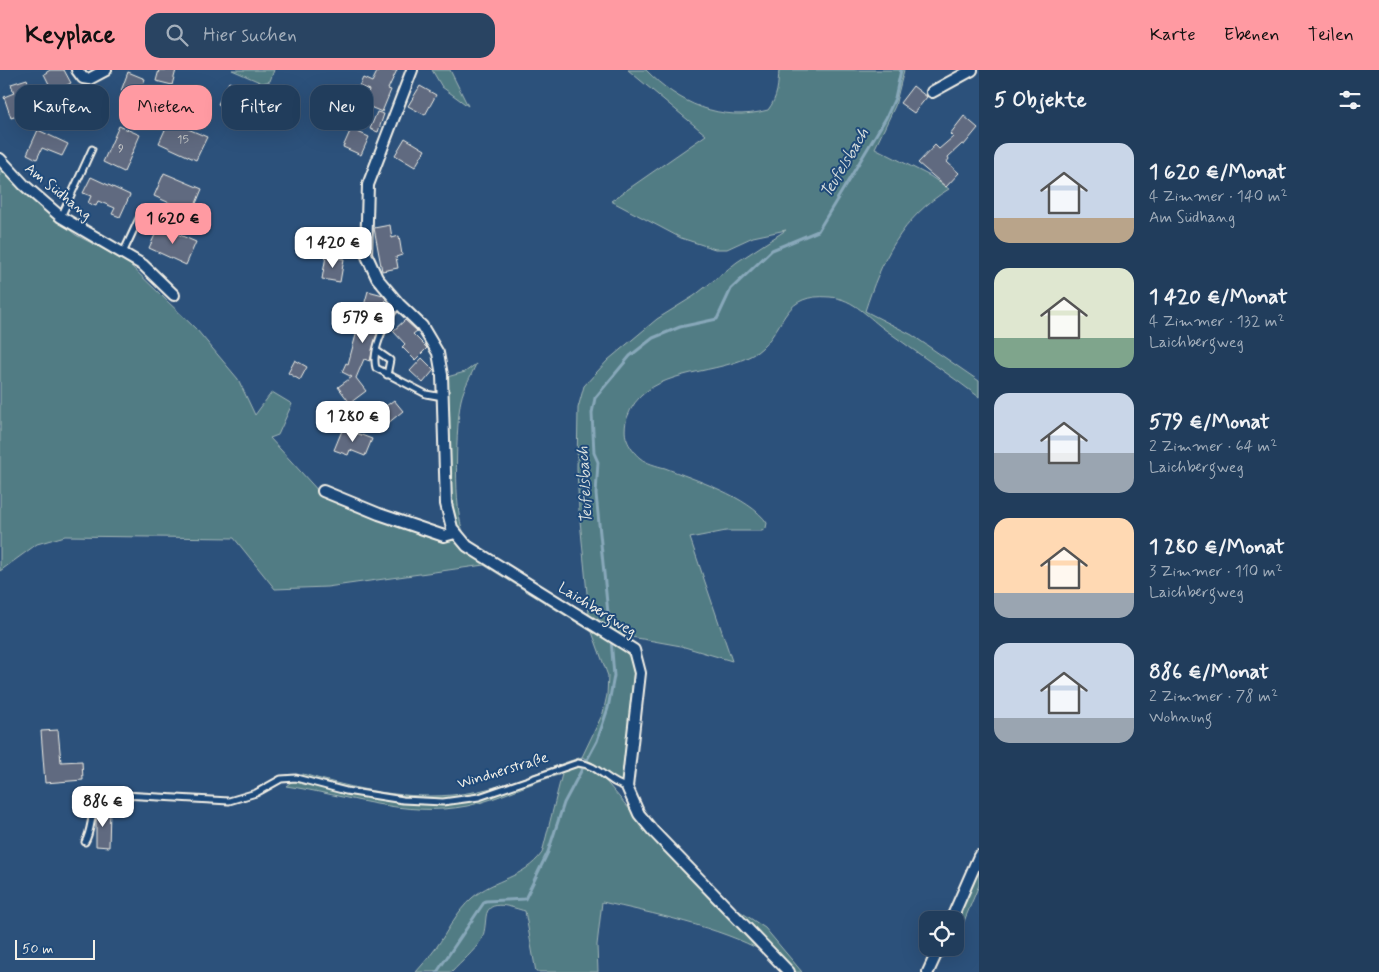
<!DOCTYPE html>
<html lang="de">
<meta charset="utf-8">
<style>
:root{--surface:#213d5c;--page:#294462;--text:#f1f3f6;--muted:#a2aebb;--line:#3e5672;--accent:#ff9aa2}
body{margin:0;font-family:Mynerve,sans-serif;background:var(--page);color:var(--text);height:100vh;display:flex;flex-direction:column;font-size:19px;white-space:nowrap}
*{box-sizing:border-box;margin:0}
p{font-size:16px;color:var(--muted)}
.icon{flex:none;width:28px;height:28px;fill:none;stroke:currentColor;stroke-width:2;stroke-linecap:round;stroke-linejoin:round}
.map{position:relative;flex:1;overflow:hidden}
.sheet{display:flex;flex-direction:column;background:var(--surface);width:400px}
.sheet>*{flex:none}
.top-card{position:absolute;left:15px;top:15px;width:475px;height:45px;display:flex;gap:10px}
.buttons{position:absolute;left:919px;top:841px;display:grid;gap:10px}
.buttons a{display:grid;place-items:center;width:45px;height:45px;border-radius:10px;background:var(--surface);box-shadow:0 5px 20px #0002,0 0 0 1px var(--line);font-size:25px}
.scale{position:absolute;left:15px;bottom:12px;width:80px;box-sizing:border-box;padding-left:5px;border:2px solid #f4f1e8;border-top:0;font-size:14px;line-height:18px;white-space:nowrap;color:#f4f1e8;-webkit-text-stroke:4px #1f4a7a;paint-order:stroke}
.price{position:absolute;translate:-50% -42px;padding:0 11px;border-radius:10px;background:#fff;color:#222;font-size:16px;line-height:32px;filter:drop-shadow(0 1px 2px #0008)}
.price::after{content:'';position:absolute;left:50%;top:30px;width:15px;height:11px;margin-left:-8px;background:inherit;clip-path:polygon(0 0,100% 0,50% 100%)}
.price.on{background:var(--accent);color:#111}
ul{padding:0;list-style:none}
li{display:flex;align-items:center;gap:15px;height:125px;padding:0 15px}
li span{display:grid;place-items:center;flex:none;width:140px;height:100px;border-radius:15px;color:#555}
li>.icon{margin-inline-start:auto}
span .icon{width:60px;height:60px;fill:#fffc;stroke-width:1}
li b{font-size:21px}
h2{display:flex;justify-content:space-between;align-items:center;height:60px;padding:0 15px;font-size:21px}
.pill{padding:0 18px;border-radius:15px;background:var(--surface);box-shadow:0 5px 20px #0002,0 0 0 1px var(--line);font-size:18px;line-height:45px}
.pill.on{background:var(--accent);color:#111}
header{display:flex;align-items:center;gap:30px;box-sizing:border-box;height:70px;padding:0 25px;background:var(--accent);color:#111}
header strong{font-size:24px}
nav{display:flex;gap:28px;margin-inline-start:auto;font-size:18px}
.search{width:350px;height:45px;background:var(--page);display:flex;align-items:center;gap:12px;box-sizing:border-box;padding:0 18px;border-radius:15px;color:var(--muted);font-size:19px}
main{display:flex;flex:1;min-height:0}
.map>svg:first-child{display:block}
.green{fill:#517c84;stroke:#a2b6b6}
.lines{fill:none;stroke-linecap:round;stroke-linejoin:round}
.stream{stroke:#88a8ba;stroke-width:3}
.building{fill:#606b80;stroke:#f4f1e8}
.service-casing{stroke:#f4f1e8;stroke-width:9}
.minor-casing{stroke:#f4f1e8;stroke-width:14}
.service{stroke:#1f4a7a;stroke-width:5}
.minor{stroke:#1f4a7a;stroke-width:10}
.labels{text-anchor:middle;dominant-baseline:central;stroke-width:4;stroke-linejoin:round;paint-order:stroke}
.number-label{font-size:12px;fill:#cfd0ce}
.street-label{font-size:15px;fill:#f4f1e8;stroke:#1f4a7a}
.water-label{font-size:16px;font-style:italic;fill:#d9dfdd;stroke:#1f4a7a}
</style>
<header>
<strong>Keyplace</strong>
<div class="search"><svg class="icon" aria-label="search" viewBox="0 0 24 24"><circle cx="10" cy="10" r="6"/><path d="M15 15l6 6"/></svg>Hier suchen</div>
<nav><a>Karte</a><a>Ebenen</a><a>Teilen</a></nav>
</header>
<main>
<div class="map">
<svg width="979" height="902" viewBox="0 0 979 902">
<rect width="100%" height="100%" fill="#2c517b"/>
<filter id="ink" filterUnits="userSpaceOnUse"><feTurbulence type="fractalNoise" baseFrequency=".02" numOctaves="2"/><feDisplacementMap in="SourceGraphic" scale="10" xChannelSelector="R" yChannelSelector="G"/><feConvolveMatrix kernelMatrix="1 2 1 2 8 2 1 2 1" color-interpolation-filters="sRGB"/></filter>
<g filter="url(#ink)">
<g class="green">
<polygon points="232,0 274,0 270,11 262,13"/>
<polygon points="432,0 450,0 468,36 442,17"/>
<path d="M628 0H646C678 33 721 53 768 40 778 27 778 15 779 0H904L895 36 875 78 930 106 949 119C902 147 881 191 865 241L912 265 979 311V327C949 304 917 283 887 261 868 248 855 229 830 227 783 223 787 254 762 278 756 284 747 288 739 291 701 305 643 302 627 348 625 354 624 364 627 370 629 376 635 384 640 388 646 393 657 396 665 398 693 409 750 427 767 453L766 458 762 461H726L690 468 732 591 681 576 626 566 606 559 468 473 451 448 447 307 465 302 476 294C471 306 464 317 461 330 456 351 453 445 464 463 477 483 563 528 589 544L579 440 577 398 578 338 584 316 608 290 657 249 694 226 737 192 786 160 753 167 727 179H715L681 168 611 131 706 65Z"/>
<path d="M0 93 21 121 76 165 126 191 197 260 238 309 255 345 272 322 292 334 278 365 270 368 321 424 383 450 453 470 623 579 632 590 634 599 623 710 619 712C605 705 599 695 582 687L581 691 478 725 441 730 373 723 300 706 303 704C354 719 408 731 461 724 503 719 543 699 582 687L603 643 607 625 608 606 592 562 484 495 327 517 275 519 234 468 65 466 37 474 0 501Z"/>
<path d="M575 697 591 700 603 708 648 761 764 882C720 857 651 843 602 832L597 875 598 902H536L525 841C513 838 488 827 486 847 485 855 485 863 481 870 474 882 461 892 452 902H416C423 894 430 886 436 878 448 861 456 842 472 828 495 808 523 809 542 783L562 704C530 712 500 729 467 736 405 748 347 725 286 716L294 710C350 723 411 741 469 731 505 725 540 708 575 697Z"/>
<polygon points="979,796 979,815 955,873 955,850"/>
<polygon points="735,838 765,858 802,902 794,902"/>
</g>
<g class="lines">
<g class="stream">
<polyline points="610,563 596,424 598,392 594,383 592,343 595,328 630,286 653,268 680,257 717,249 731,219 772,180 818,161 886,48 895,28 901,0"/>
<polyline points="437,902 485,831 525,829 548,782 564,733 597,671 608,638 614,606 611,569"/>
</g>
</g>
<g class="building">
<polygon points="50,0 64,0 71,13 53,22 44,4"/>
<polygon points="159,0 176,0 172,15 156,11"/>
<polygon points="378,0 397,0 388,19 391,20 382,42 363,34 369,20 359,16 363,8 372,12"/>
<polygon points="128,2 145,9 138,27 121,21"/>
<polygon points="27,9 36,35 56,24 63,36 74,30 81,43 60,54 50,36 11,48 4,27 14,23 11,14"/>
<polygon points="229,12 247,21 240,36 256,42 251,56 240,52 243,46 218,34"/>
<polygon points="420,16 436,25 425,45 408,36"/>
<polygon points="913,16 927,27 914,43 900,33"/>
<polygon points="176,23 185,25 181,39 172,37"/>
<polygon points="272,31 289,38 283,53 266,47"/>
<polygon points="377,42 384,44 378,62 370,59"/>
<polygon points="964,46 978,58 964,75 962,74 948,87 949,89 947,92 959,103 946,117 918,93 935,75 939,79 953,67 950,64"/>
<polygon points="169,51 207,67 196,90 159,73"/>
<polygon points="119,56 140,65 124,102 103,92"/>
<polygon points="351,59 369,67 361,85 343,77"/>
<polygon points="38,60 68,74 62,86 42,78 37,89 27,84"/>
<polygon points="405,68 425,80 415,97 395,85"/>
<polygon points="164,103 202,119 192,143 154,126"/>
<polygon points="91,107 130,125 120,147 112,144 115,138 98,131 96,136 88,133 91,126 83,123"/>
<polygon points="390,155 392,168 399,166 402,185 396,187 398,198 382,201 374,158"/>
<polygon points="159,156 196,172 186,195 149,178"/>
<polygon points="326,186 344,189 340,212 322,209"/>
<polygon points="368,221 383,225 386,229 370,291 364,289 356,308 366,321 350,333 338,317 352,307 342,302 346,293 348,294"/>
<polygon points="405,250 417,261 413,264 427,278 415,290 402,277 405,274 393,261"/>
<polygon points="422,288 434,300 423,313 410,301"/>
<polygon points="295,290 307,297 300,310 288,303"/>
<polygon points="394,330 403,341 387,354 378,342"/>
<polygon points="343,358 372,369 365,386 350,380 348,385 334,380"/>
<polygon points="58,660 61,692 82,691 83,710 45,713 41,661"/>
<polygon points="98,740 110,740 109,777 96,776 96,752"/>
</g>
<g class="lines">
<g class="service-casing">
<g id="service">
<polyline points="61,147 92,79"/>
<polyline points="123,183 142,142"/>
<path d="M399 235C387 246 371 281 376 298L426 324 443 327"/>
<polyline points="377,281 390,290 387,305"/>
<path d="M85 772C94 758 89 730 106 724L229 731 256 723 281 709 296 708 346 721 403 730 443 732 479 727 578 693C600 695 607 713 627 717"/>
</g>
</g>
<g class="minor-casing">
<g id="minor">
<polyline points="77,0 83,8 89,9 106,0"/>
<polyline points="412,0 368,115 366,184 377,208 399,234 422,256 438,283 442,305 446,434 452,458 467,476 634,580 640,603 627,717 639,744 653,761 789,902"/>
<polyline points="932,22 972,0"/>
<polyline points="0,89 24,115 61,147 143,195 174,225"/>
<polyline points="323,421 379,444 444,466 455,463"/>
<polyline points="951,850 979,786"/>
<polyline points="928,902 939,878"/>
</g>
</g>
<use href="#service" class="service"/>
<use href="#minor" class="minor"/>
</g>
</g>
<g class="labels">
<g class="number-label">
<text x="183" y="70">15</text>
<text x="121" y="79">9</text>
</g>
<g class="street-label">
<text transform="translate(58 122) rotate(39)">Am Südhang</text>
<text transform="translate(597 540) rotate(32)">Laichbergweg</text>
<text transform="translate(503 701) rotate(-17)">Windnerstraße</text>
</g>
<g class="water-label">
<text transform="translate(845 93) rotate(-59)">Teufelsbach</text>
<text transform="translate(585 415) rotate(-93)">Teufelsbach</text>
</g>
</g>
</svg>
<div class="buttons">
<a><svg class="icon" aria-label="locate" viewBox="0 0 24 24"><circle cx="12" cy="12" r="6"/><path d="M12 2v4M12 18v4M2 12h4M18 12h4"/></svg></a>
</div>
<div class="scale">50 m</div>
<b class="price on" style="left:173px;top:175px">1 620 €</b>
<b class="price" style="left:333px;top:199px">1 420 €</b>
<b class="price" style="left:363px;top:274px">579 €</b>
<b class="price" style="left:353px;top:373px">1 280 €</b>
<b class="price" style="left:103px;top:758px">886 €</b>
<div class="top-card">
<a class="pill">Kaufen</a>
<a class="pill on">Mieten</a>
<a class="pill">Filter</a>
<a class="pill">Neu</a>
</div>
</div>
<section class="sheet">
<h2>5 Objekte<svg class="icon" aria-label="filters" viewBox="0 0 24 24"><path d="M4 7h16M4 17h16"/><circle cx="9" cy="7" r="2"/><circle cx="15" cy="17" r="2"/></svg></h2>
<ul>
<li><span style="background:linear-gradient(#c9d6e8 75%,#b9a48a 0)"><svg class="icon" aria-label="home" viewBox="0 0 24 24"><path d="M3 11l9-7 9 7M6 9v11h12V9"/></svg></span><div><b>1 620 €/Monat</b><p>4 Zimmer · 140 m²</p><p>Am Südhang</p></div></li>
<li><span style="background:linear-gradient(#dfe7d0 70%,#7fa58c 0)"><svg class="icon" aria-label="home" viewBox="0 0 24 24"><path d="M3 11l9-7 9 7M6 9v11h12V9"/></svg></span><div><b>1 420 €/Monat</b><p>4 Zimmer · 132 m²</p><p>Laichbergweg</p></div></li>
<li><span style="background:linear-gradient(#c9d6e8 60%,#9aa5b1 0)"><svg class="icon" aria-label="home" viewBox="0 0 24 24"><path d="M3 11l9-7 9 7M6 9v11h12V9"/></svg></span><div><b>579 €/Monat</b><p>2 Zimmer · 64 m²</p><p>Laichbergweg</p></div></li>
<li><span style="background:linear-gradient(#ffd9b3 75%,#9aa5b1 0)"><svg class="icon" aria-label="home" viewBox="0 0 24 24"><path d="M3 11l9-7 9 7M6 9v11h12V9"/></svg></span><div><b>1 280 €/Monat</b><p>3 Zimmer · 110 m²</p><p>Laichbergweg</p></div></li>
<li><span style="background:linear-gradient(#c9d6e8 75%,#9aa5b1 0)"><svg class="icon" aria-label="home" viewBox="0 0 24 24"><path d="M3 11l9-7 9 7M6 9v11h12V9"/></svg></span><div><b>886 €/Monat</b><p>2 Zimmer · 78 m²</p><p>Wohnung</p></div></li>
</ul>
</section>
</main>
